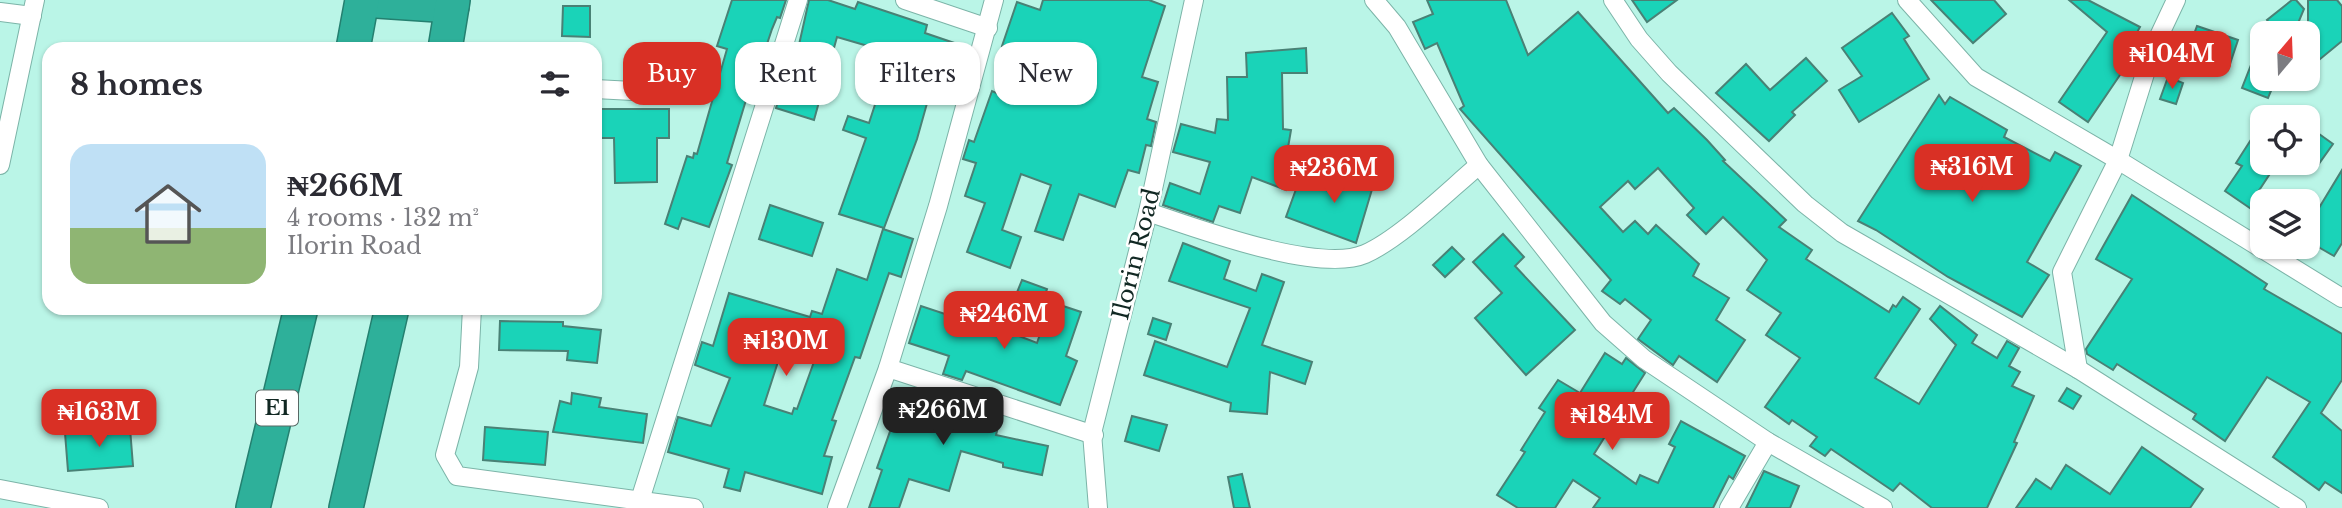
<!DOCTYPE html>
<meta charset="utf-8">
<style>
:root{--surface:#fff;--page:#f7f7f7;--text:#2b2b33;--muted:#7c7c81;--line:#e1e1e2;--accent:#d93025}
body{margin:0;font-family:"Libre Baskerville",serif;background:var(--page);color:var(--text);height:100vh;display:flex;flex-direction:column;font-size:26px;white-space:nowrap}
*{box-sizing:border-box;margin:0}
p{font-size:23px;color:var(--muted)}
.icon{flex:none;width:38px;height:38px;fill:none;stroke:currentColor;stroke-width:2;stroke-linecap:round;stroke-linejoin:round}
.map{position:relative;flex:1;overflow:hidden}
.side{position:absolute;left:42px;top:42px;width:560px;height:273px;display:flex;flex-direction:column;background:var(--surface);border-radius:21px;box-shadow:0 2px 5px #0004}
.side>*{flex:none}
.top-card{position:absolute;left:623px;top:42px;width:665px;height:63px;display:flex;gap:14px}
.needle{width:46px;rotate:19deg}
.controls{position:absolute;left:2250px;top:21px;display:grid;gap:14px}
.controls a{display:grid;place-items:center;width:70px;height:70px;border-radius:14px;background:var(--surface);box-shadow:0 2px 5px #0004;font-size:35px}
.price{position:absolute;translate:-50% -60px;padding:0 16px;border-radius:14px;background:var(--accent);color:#fff;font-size:23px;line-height:46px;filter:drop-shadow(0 2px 4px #0008)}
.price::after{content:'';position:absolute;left:50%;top:42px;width:21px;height:16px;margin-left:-10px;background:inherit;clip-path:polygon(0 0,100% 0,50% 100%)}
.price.on{background:#222;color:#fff}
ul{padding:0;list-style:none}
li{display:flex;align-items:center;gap:21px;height:175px;padding:0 28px}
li+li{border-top:2px solid var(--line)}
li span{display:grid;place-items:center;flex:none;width:196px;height:140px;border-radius:21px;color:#555}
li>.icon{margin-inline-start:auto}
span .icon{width:84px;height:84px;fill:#fffc;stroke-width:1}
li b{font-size:30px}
h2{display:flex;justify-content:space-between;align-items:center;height:84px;padding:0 28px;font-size:30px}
.chip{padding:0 24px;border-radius:21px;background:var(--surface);box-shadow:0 2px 5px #0004;font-size:24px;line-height:63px}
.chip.on{background:var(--accent);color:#fff}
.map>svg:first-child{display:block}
.building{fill:#1ad3b8;stroke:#498175;stroke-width:2;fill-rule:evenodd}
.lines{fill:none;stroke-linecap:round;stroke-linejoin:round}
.street-casing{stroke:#7cb4a8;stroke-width:20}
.highway-casing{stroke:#248070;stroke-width:36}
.street{stroke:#fff;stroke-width:18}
.highway{stroke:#2eb09a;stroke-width:33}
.labels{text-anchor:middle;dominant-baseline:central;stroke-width:5;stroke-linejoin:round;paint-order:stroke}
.shield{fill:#fff;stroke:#586865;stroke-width:2}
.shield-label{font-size:21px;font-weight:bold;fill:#112823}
.street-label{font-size:23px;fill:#112823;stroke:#fff}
</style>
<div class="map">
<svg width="2342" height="508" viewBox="0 0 2342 508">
<rect width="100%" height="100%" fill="#baf5e7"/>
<g class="building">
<polygon points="732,0 786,0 780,18 777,17 772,29 754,83 759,85 754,101 746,100 727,163 732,165 709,227 682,218 678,229 665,224 687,156 693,158 694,153 697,154 727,49 717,46"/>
<polygon points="809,0 828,0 855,9 858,2 927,25 925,33 969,48 955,90 933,82 917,139 884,228 839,214 866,138 843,130 848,116 869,123 885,74 879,72 885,51 837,37 814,120 776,108 781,92 788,94"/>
<polygon points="1043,0 1149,0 1165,6 1142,77 1158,82 1147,119 1156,122 1151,146 1146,145 1139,173 1128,170 1115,207 1079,194 1063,240 1035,231 1051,185 1021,174 1002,230 1021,237 1010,268 967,252 985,203 965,196 976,163 963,159 969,140 974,142 992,91 1001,95 1017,51 1002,46 1017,2 1040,10"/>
<polygon points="1427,0 1506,0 1528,55 1578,12 1668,113 1674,108 1707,140 1725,160 1723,161 1786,220 1779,227 1812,250 1806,259 1889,312 1893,305 1896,307 1903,297 1920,309 1875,378 1919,404 1956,345 1930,319 1940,306 1977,335 1972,343 1997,358 2007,341 2019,348 2009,366 2020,372 2012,386 2034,396 2014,442 2017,443 1987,508 1932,508 1900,483 1893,491 1831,449 1825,456 1810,446 1817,437 1792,420 1789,424 1765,407 1800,358 1766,335 1781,313 1747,290 1767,260 1723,217 1706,234 1687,215 1694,208 1658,168 1635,189 1628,181 1600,207 1623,232 1635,221 1648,234 1656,225 1699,264 1693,276 1729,298 1716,320 1745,340 1717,382 1679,356 1673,365 1638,339 1651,320 1625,299 1620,304 1602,291 1611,280 1460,109 1464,106 1437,43 1425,49 1413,22 1433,14"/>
<polygon points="1632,0 1677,0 1647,22"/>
<polygon points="1931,0 1994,0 2006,14 1973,43"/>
<polygon points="2069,0 2088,0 2140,27 2119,65 2124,69 2088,122 2059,102 2107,32"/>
<polygon points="2292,0 2296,0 2304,9 2294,33 2277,33 2267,20"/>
<polygon points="2308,0 2337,0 2342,6 2342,41 2308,69"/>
<polygon points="563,6 590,6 590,37 562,36"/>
<polygon points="1892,13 1909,36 1904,39 1929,79 1859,122 1839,90 1862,76 1842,48"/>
<polygon points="2197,26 2238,40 2228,70 2186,56"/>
<polygon points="1306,48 1307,73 1282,73 1283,129 1291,130 1284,171 1292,175 1286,190 1252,177 1240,213 1219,206 1213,222 1163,205 1170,183 1200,194 1210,162 1173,152 1181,124 1215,133 1217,119 1228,120 1227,77 1247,77 1246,53"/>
<polygon points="1806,58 1827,81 1792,112 1795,115 1769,141 1716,93 1746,64 1770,90"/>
<polygon points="2251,65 2263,69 2263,79 2276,79 2268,98 2242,88"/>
<polygon points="2168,77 2183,83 2176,104 2160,99"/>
<polygon points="1939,95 1945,104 1950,97 2007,130 2004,137 2050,161 2055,152 2081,166 2027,262 2049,275 2022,317 1948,277 1876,230 1858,221"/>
<polygon points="596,109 669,109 669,138 657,138 657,182 615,183 614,138 596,138"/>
<polygon points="2263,121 2263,163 2277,163 2258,192 2266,197 2263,217 2225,191 2242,166 2236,163"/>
<polygon points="2308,126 2333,144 2318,165 2308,158"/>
<polygon points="1346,167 1376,176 1356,243 1286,217 1299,181 1338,194"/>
<polygon points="2342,170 2342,243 2334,256 2308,241 2308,226"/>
<polygon points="2132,195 2267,284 2264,289 2342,334 2342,380 2321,413 2342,431 2342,493 2325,482 2319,490 2273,457 2310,402 2267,377 2225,441 2193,419 2196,414 2117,364 2113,370 2087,354 2086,349 2132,279 2096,259"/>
<polygon points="770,205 823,223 812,256 759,239"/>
<path d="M883 229 913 239 901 277 889 273 860 358 855 357 832 420 836 421 824 456 832 457 822 494 745 472 740 491 724 487 729 469 668 452 678 417 711 426 730 378 695 365 702 342 713 346 729 293 810 317 812 311 822 314 837 269 867 280ZM787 334 820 345 797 409 794 408 792 414 764 405Z"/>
<polygon points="1503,234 1524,257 1515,266 1575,330 1526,375 1475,318 1502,293 1473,262"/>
<polygon points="1183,243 1230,261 1224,279 1256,291 1262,274 1284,282 1262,345 1312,362 1305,384 1270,372 1267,414 1230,411 1231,403 1144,375 1155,341 1227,367 1250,308 1169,281"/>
<polygon points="1452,247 1464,259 1445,277 1433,265"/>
<polygon points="1022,280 1047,289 1040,309 1014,300"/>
<polygon points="1051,302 1081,312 1066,356 1077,361 1060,405 966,371 962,380 943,374 949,356 909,343 921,306 963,320 964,315 1037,343"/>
<polygon points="1153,318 1171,324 1166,340 1148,334"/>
<polygon points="500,321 563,322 563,326 601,330 597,363 567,360 568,351 499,350"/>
<polygon points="1605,353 1622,364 1626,358 1645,373 1594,454 1636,484 1640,475 1658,483 1675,447 1669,444 1681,421 1745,456 1733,479 1729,476 1713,508 1593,508 1600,498 1573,480 1555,508 1518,508 1497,495 1525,452 1521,450 1545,412 1539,408 1558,380 1580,393"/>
<polygon points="2067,388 2081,396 2073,409 2059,401"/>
<polygon points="892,390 930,404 935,395 983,412 982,419 999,423 996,435 1048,446 1042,475 1003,467 1003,463 961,451 949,491 909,479 899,508 869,508 882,470 877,468 898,409 887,405"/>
<polygon points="572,393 601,398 599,407 647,414 643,443 553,432 560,401 571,404"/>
<polygon points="1132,416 1167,425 1159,451 1125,441"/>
<polygon points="485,427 548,432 545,465 483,460"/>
<polygon points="130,428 133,466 68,471 65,433"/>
<polygon points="2142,447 2203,489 2190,508 2016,508 2036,479 2051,489 2066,465 2110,494"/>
<polygon points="1764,471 1799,486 1790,508 1746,508"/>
<polygon points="1242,474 1250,508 1234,508 1228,477"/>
</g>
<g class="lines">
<g class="street-casing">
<g id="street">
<polyline points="905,0 988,28"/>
<polyline points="1374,0 1397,27 1479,165 1603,323 1644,359 1768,442 1883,508"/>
<polyline points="1613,0 1639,39 1669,73 1805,204 1842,233 2078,369 2297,508"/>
<polyline points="1907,0 1976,77 2118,160 2342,298"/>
<polyline points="0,12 32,16"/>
<polyline points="595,89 633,91"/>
<polyline points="0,165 35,0"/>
<path d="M1148 212C1196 228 1319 274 1365 254 1401 238 1447 192 1479 165"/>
<polyline points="472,308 469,367 445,455 457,476 694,508"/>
<polyline points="888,368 1094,435"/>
<polyline points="2078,369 2062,272 2118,160 2152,51 2176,0"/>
<polyline points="0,489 99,508"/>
<polyline points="640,500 798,0"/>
<polyline points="837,508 888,368 938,206 994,0"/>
<polyline points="1098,508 1092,433 1148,212 1194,0"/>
<polyline points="1729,508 1768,442"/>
</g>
</g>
<g class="highway-casing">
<g id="highway">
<polyline points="362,0 452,6"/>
<polyline points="353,49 362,0"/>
<polyline points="445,49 453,0"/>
<polyline points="253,508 301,308"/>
<polyline points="346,508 392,308"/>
</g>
</g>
<use href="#street" class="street"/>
<use href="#highway" class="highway"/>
</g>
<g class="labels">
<rect class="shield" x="256" y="390.5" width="42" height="35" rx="5"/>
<g class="shield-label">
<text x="277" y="408">E1</text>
</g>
<g class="street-label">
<text transform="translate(1136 254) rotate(-76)">Ilorin Road</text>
</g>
</g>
</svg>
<div class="controls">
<a><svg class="needle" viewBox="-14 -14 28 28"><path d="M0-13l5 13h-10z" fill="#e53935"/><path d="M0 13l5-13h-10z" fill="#7c7c81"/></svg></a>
<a><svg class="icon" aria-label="locate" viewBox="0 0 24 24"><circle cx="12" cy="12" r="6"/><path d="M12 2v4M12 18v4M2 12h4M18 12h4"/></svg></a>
<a><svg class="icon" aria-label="layers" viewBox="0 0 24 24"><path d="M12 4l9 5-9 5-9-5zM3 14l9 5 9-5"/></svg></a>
</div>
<b class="price" style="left:2172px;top:91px">₦104M</b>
<b class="price" style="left:1972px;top:204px">₦316M</b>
<b class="price" style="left:1334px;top:205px">₦236M</b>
<b class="price" style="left:1004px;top:351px">₦246M</b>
<b class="price" style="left:786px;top:378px">₦130M</b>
<b class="price on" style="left:943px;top:447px">₦266M</b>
<b class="price" style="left:99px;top:449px">₦163M</b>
<b class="price" style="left:1612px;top:452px">₦184M</b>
<div class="top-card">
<a class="chip on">Buy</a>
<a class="chip">Rent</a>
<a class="chip">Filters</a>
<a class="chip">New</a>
</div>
<section class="side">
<h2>8 homes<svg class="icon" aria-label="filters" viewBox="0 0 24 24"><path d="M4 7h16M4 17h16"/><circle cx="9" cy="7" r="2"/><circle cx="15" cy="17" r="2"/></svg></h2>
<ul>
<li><span style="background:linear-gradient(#bfe0f5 60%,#8fb573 0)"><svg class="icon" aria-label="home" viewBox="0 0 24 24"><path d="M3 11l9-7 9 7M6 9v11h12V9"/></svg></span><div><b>₦266M</b><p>4 rooms · 132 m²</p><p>Ilorin Road</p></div></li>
</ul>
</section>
</div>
